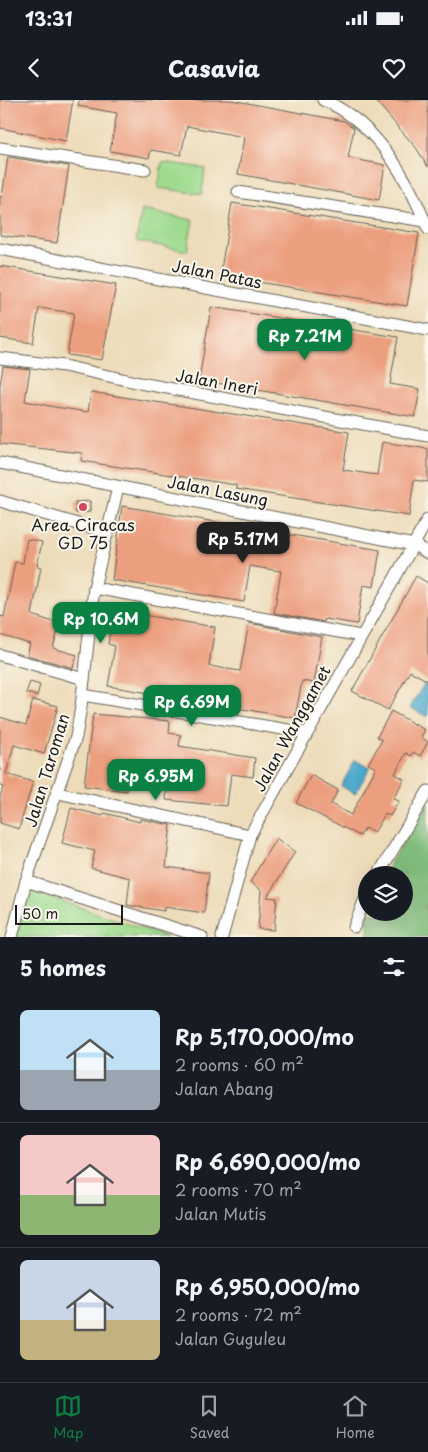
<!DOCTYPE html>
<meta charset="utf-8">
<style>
:root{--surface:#171b24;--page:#242831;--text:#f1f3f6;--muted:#9ea1a6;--line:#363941;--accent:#0b8043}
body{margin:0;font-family:"Playpen Sans",sans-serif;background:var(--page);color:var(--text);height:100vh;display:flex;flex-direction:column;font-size:19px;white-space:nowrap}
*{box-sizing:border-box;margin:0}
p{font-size:16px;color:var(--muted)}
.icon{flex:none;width:28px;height:28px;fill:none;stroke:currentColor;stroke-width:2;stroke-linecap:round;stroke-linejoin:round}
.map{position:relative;height:837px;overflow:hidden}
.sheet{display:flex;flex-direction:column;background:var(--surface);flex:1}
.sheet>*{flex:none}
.controls{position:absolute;left:358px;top:766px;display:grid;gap:10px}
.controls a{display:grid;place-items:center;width:55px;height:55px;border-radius:50%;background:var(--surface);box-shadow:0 5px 20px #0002;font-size:25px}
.scale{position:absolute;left:15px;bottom:12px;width:108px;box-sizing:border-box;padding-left:5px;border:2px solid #1c1c1c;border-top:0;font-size:14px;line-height:18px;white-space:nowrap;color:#1c1c1c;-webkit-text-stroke:4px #fbf7ec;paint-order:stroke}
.price{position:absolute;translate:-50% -42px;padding:0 11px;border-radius:10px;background:var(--accent);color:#fff;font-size:16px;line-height:32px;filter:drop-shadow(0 1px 2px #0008)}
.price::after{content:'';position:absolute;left:50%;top:30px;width:15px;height:11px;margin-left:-8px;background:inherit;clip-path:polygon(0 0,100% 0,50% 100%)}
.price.current{background:#222;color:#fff}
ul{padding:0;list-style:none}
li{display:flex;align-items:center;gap:15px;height:125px;padding:0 20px}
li+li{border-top:1px solid var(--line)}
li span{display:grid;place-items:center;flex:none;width:140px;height:100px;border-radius:8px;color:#555}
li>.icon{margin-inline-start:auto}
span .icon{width:60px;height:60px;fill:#fffc;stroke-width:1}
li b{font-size:21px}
h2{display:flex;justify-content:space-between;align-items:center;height:60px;padding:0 20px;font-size:21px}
.status{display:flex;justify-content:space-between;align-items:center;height:35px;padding:0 25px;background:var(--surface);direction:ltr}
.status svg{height:14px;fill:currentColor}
header{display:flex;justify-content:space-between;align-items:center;height:65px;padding:0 20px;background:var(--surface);font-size:22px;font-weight:800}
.tabs{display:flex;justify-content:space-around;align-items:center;height:70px;border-top:1px solid var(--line);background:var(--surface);font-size:14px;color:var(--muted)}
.tabs a{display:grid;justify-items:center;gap:2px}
.tabs .current{color:var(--accent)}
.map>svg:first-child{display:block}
.green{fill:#9fdb8f;stroke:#5e7c56}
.forest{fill:#7fbb7a;stroke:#4e6c4b}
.water{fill:#4aa7c9;stroke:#336272}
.building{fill:#ec9f7f}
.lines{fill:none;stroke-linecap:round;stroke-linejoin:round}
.minor-casing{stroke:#655f53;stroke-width:13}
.minor{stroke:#fff;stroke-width:11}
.poi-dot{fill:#d1495b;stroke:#fbf7ec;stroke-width:2}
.labels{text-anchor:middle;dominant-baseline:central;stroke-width:4;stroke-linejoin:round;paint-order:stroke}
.street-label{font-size:16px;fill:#1c1c1c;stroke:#fbf7ec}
.poi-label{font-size:16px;fill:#1c1c1c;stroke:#fbf7ec}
</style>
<div class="status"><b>13:31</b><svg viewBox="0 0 49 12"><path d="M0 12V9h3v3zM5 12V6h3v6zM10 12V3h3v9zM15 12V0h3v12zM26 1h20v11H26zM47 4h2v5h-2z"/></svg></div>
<header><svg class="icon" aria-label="back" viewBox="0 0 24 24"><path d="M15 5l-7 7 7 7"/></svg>Casavia<svg class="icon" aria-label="heart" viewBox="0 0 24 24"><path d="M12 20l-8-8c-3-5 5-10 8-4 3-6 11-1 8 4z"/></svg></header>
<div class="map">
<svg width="428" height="837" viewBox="0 0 428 837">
<rect width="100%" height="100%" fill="#fbf7ec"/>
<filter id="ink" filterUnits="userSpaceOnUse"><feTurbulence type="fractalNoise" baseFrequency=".02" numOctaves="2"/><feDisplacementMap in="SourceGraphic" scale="10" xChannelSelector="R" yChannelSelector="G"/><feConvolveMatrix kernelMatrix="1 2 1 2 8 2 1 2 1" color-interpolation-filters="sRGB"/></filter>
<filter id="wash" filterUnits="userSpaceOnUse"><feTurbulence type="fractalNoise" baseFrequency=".0096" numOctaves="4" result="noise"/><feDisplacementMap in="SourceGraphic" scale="20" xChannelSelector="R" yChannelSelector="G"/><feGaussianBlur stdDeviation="1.12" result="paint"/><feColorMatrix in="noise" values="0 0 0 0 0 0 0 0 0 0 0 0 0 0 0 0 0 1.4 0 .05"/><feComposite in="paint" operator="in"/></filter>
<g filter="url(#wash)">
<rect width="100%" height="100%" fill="#eddcba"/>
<g class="green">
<polygon points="162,62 205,68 202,94 158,88"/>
<polygon points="142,110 193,120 187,151 136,141"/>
<polygon points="29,790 167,837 17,837"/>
</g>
<polygon class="forest" points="428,702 428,800 425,808 428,837 368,837 368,813 404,812 404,775 383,775"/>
<g class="water">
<polygon points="424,584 428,587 428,617 410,608"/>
<polygon points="355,660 370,668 355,694 341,686"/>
</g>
<g id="blocks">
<g class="building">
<polygon points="0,0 73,0 66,41 0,28"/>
<polygon points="79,0 231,0 344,21 354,28 348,58 385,65 379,100 238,74 244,37 187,26 181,55 151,50 149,58 110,51 117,13 78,6"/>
<polygon points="375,0 428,0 428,67 417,49"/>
<polygon points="8,57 69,66 57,143 0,135 0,96 2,97"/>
<polygon points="232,103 419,133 407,206 220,176"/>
<polygon points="0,166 116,185 102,260 67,255 74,213 39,208 33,243 0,238"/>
<polygon points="211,207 398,237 390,284 420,289 415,317 199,280"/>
<polygon points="3,266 30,269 25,301 55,307 88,312 91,292 349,332 343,370 377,375 382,342 428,349 428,382 414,380 409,416 236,389 236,385 81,361 82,353 0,344 0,285"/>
<polygon points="90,401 90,412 76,413 75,402"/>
<polygon points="122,406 380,450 374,487 363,485 357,524 325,519 324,522 274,513 281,471 267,469 250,466 244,502 112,480"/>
<polygon points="27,439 42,442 37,466 41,467 32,515 60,524 53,548 77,555 73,568 27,555 30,544 0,535 0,516 4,517 15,462 23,463"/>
<polygon points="416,476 428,483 428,581 410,571 388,610 352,591"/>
<polygon points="113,510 215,527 209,566 240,571 249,523 322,537 314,583 302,581 295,618 108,586 115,546 108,544"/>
<polygon points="30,582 40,585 37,596 26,593"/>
<polygon points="33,600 58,606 44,654 14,645 6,674 33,682 19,729 0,723 0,697 3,687 0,686 0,617 26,625"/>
<polygon points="391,611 425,630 421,637 428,642 420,656 413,652 411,656 406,653 395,674 404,679 393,699 399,701 390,716 385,714 374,733 365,728 360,736 296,703 311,675 338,690 331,704 351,715 376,668 368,664 382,640 377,637"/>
<polygon points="93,614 170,621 169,633 181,635 179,646 255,658 253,677 231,674 227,706 166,700 167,689 128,684 127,691 84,686"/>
<polygon points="71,708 103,716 104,713 140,722 140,719 171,725 166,767 209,773 204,813 164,807 164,811 127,805 130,778 91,768 95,751 62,743"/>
<polygon points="276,738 295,752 267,797 277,798 274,830 258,829 261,790 250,782"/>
</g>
</g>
</g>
<g filter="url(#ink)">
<use href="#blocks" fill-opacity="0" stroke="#655f53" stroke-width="1"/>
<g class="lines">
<g class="minor-casing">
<g id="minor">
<path d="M323 0C376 22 408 78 428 129"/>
<polyline points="0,48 145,70"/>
<polyline points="238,92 425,121"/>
<polyline points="0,149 428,230"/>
<polyline points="0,258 64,266 140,283 428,336"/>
<polyline points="0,363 414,445 428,453"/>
<polyline points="0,401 108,433"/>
<polyline points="94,488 361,536"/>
<polyline points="0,555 84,579"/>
<polyline points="83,595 306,633"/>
<polyline points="58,693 250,735"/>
<polyline points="378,775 428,691"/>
<polyline points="26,781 202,837"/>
<polyline points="354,827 366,796"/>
<polyline points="12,837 26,781 76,637 81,607 94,488 118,387"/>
<polyline points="222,837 250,735 428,419"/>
</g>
</g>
<use href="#minor" class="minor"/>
</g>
</g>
<circle class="poi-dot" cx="83" cy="407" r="5"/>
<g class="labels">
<g class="street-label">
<text transform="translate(217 173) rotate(11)">Jalan Patas</text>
<text transform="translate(217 281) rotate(10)">Jalan Ineri</text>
<text transform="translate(218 390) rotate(11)">Jalan Lasung</text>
<text transform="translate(291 628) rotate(-61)">Jalan Wanggamet</text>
<text transform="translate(46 670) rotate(-73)">Jalan Taroman</text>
</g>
<g class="poi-label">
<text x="83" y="424">Area Ciracas<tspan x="83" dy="18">GD 75</tspan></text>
</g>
</g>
</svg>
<div class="controls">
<a><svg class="icon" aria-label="layers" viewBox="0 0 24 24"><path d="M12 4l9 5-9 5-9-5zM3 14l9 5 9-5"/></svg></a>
</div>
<div class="scale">50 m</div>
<b class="price" style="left:305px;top:261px">Rp 7.21M</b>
<b class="price current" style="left:243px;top:464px">Rp 5.17M</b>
<b class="price" style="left:101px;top:544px">Rp 10.6M</b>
<b class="price" style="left:192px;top:627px">Rp 6.69M</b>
<b class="price" style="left:156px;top:701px">Rp 6.95M</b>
</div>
<section class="sheet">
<h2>5 homes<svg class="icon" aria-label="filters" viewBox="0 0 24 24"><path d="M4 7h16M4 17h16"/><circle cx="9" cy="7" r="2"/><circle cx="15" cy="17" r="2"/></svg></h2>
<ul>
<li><span style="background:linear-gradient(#bfe0f5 60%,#9aa5b1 0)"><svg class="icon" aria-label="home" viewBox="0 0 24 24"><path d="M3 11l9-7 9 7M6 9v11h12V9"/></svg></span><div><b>Rp 5,170,000/mo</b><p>2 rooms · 60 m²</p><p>Jalan Abang</p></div></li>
<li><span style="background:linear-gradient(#f6c9c9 60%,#8fb573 0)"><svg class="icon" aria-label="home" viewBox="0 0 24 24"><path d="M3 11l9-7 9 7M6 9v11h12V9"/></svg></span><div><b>Rp 6,690,000/mo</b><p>2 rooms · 70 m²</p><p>Jalan Mutis</p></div></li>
<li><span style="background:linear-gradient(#c9d6e8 60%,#c2b280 0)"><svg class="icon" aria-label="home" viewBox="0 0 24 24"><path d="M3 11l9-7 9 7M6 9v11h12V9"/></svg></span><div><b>Rp 6,950,000/mo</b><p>2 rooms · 72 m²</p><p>Jalan Guguleu</p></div></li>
</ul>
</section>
<nav class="tabs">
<a class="current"><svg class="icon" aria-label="map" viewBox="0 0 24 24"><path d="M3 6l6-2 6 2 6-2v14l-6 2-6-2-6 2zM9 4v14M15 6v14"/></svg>Map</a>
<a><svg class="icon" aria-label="saved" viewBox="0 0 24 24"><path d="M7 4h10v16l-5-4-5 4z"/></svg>Saved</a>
<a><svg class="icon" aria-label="home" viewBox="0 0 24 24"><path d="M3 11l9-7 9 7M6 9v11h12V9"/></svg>Home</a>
</nav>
